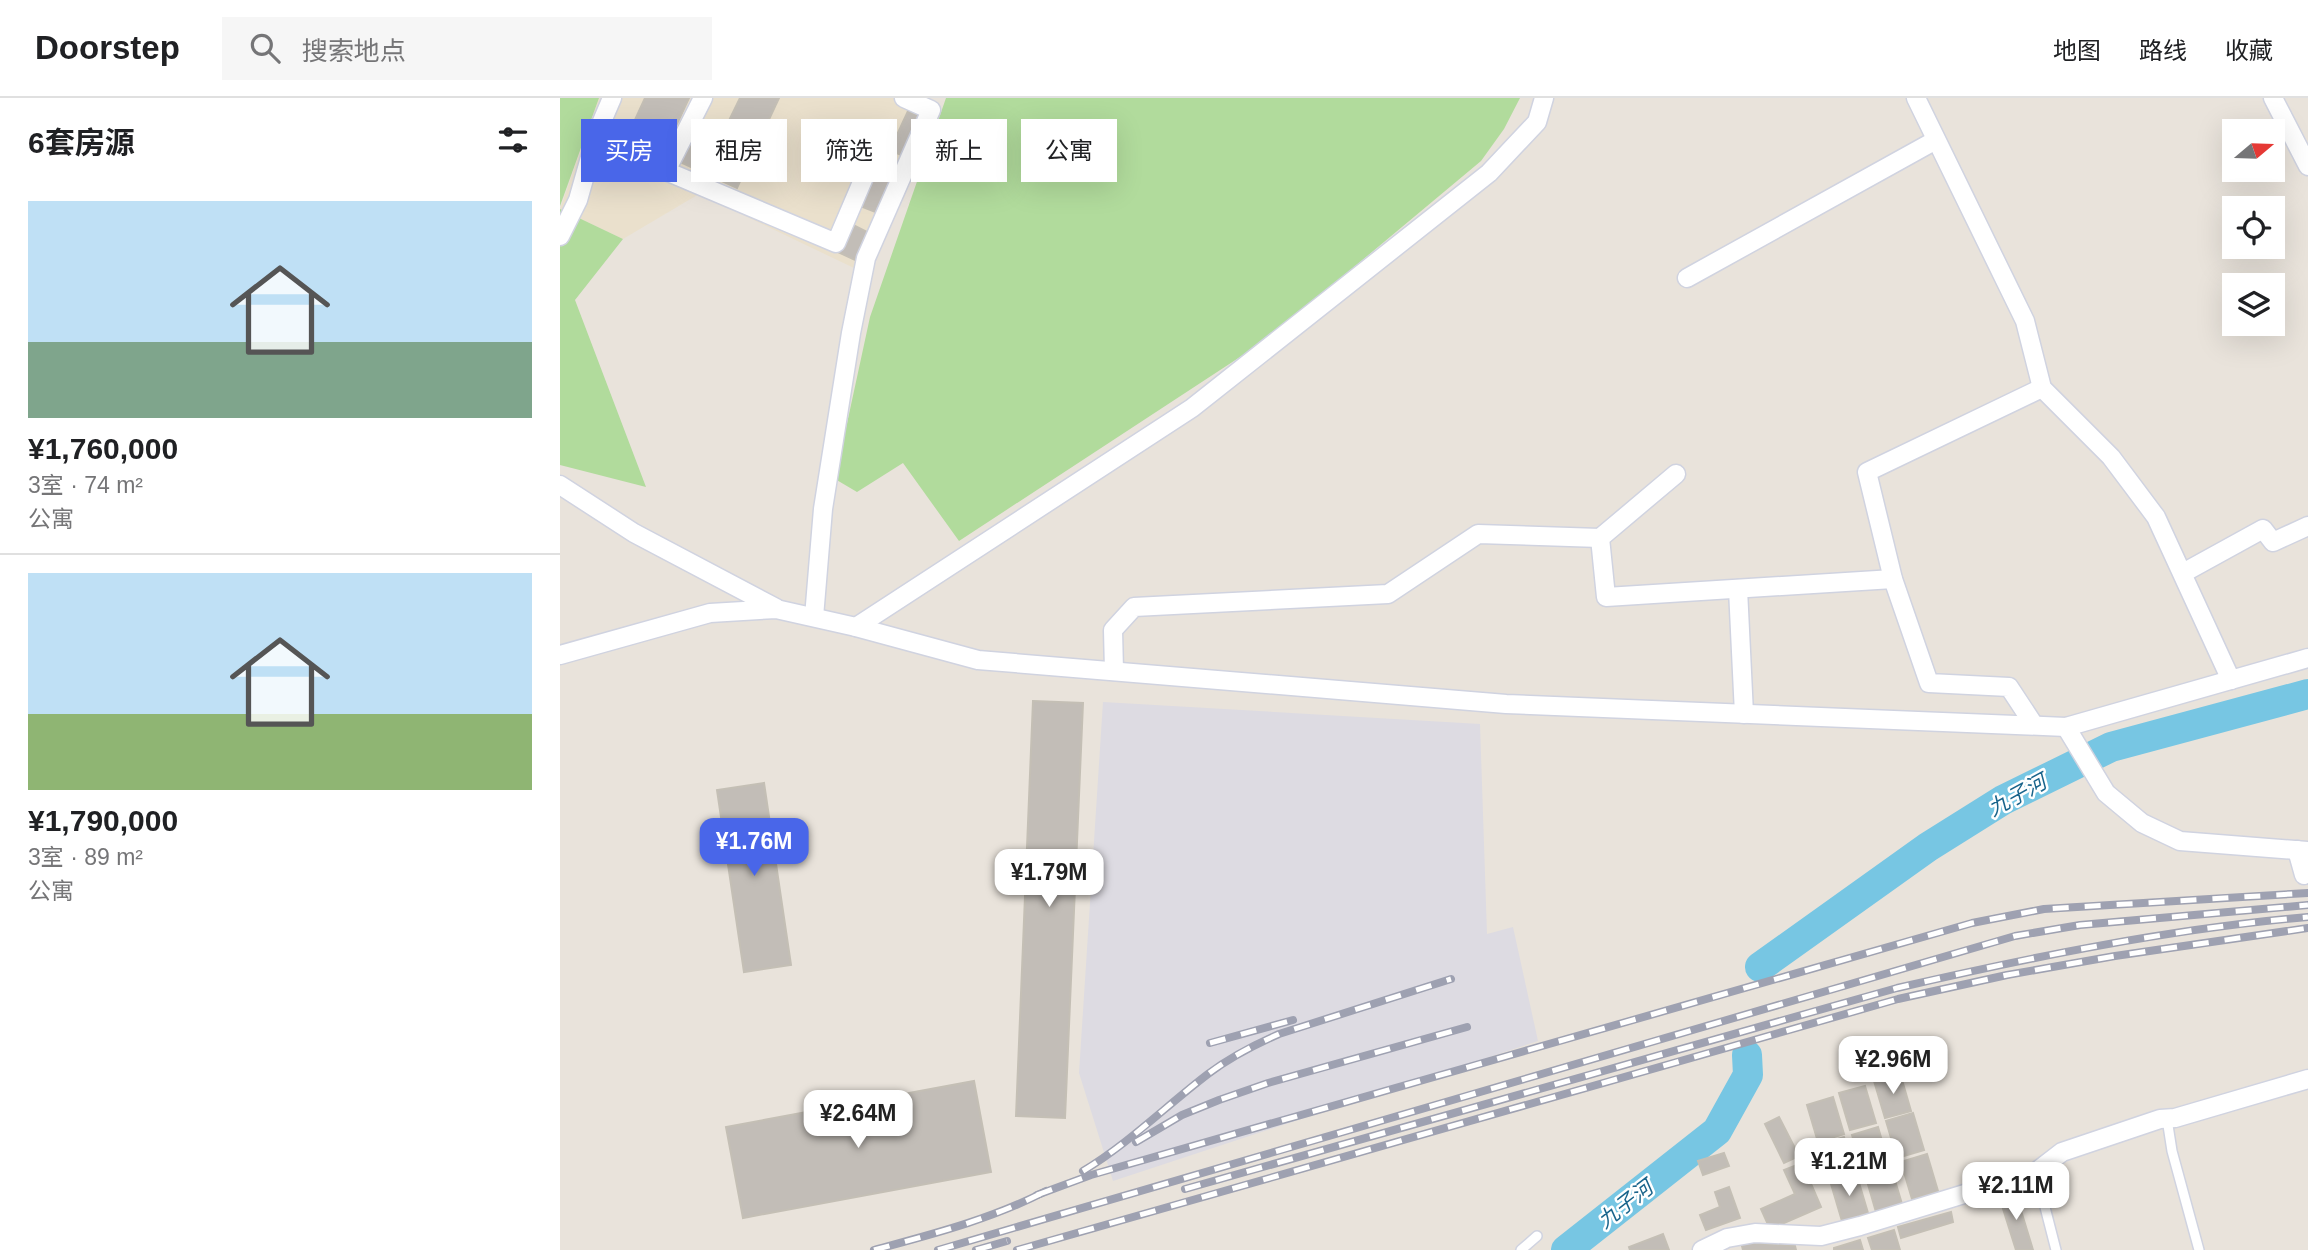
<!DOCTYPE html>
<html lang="zh">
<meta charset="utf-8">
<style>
:root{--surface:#fff;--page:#f6f6f6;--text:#202124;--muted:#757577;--line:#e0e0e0;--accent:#4966e9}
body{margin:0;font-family:Helvetica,"Noto Sans SC",sans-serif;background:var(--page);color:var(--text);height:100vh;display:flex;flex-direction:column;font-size:26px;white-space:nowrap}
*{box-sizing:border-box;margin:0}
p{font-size:23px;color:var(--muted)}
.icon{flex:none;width:38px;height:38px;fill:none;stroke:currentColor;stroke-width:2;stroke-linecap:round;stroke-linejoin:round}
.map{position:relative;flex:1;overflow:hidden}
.drawer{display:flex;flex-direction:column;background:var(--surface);width:560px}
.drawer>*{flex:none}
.guide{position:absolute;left:21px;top:21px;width:665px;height:63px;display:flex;gap:14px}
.needle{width:46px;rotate:71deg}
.fabs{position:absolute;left:1662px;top:21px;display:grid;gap:14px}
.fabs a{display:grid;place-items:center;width:63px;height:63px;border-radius:0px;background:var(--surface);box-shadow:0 7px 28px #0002;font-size:35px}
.price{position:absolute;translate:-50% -60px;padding:0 16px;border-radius:14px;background:#fff;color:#222;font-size:23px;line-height:46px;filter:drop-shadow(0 2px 4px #0008)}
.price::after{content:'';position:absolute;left:50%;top:42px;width:21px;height:16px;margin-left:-10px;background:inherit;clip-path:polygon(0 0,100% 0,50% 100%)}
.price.active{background:var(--accent);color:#fff}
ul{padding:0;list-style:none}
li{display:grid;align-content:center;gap:14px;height:371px;padding:0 28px}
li+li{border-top:2px solid var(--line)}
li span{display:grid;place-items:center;height:217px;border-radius:0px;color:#555}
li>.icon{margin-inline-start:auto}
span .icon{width:126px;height:126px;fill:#fffc;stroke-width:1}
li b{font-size:30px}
h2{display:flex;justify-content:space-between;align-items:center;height:84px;padding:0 28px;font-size:30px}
.pill{padding:0 24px;border-radius:0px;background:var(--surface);box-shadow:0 7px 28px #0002;font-size:24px;line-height:63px}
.pill.active{background:var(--accent);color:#fff}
header{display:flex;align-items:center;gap:42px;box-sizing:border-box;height:98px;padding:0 35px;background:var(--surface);border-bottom:2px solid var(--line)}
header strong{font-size:33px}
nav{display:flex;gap:38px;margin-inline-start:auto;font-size:24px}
.search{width:490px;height:63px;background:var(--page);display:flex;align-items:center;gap:18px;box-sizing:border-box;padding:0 24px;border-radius:0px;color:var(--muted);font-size:26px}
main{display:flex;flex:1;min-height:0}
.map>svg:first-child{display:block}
.industrial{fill:#dddbe2}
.education{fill:#eae0cc}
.green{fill:#b1db9c}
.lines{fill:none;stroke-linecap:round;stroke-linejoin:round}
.river{stroke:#77c6e3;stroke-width:30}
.building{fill:#c2bdb7;stroke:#c4bfb5;stroke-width:2}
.service-casing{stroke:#d0d3e0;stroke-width:12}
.minor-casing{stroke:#d0d3e0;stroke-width:21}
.service{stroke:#fff;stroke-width:9}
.minor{stroke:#fff;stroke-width:18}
.rail-casing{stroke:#9ea1b1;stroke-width:8}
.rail{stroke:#fff;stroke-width:5;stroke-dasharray:16;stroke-linecap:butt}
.labels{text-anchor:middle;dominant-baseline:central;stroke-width:5;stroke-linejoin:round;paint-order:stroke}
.water-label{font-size:21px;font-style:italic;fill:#19648b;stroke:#fff}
</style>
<header>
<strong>Doorstep</strong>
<div class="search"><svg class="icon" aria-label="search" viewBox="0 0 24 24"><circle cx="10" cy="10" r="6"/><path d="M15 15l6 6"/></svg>搜索地点</div>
<nav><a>地图</a><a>路线</a><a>收藏</a></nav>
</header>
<main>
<section class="drawer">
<h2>6套房源<svg class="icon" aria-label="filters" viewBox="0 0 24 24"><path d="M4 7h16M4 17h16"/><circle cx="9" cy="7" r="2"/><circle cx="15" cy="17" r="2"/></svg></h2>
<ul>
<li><span style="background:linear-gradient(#bfe0f5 65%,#7fa58c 0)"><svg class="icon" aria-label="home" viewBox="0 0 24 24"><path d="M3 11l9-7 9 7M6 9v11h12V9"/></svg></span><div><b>¥1,760,000</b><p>3室 · 74 m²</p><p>公寓</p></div></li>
<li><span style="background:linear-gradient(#bfe0f5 65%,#8fb573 0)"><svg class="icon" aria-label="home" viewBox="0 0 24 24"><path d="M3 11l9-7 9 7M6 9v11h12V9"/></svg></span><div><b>¥1,790,000</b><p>3室 · 89 m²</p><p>公寓</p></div></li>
</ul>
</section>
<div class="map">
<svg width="1748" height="1152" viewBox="0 0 1748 1152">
<rect width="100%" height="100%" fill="#e9e3db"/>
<polygon class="industrial" points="543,604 920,626 927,836 953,829 978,943 553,1083 519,975"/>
<polygon class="education" points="39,0 364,0 364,18 319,122 294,170 139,96 63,141 0,111"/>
<g class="green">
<polygon points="0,0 39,0 0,108"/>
<polygon points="386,0 960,0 944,31 921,63 709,240 399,443 343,365 297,394 275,381 310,219"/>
<polygon points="0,111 63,141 15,202 86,389 0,367"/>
</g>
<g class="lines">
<g class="river">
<polyline points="1200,869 1368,749 1443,702 1551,649 1748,596"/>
<polyline points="1006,1152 1157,1033 1188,977 1187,957"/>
</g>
</g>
<g class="building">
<polygon points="85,0 129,0 110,41 74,24"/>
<polygon points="180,0 219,0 177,90 120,64 137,28 161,39"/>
<polygon points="348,13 361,19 343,58 330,52"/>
<polygon points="320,61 338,69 318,115 300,108"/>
<polygon points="291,126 307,134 295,162 278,154"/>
<polygon points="473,603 523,605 505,1020 456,1018"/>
<polygon points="204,685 231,867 184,874 157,692"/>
<polygon points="1340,975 1351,1013 1325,1020 1314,983"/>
<polygon points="414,983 431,1074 183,1120 166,1029"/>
<polygon points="1305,988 1316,1025 1290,1032 1279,995"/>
<polygon points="1273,999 1284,1036 1258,1044 1247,1007"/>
<polygon points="1353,1015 1364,1052 1337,1060 1326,1023"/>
<polygon points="1219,1019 1239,1058 1224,1065 1205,1026"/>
<polygon points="1318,1029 1329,1067 1303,1074 1292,1037"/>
<polygon points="1284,1039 1295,1076 1269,1084 1258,1047"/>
<polygon points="1164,1055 1169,1068 1143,1077 1138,1063"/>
<polygon points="1367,1056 1378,1093 1352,1101 1341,1064"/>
<polygon points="1242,1065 1261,1109 1210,1131 1201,1111 1235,1096 1224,1072"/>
<polygon points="1331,1069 1342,1106 1316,1114 1305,1076"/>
<polygon points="1297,1078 1308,1115 1282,1123 1271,1086"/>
<polygon points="1169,1089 1180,1120 1146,1132 1140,1117 1160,1109 1155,1094"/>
<polygon points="1455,1093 1473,1152 1456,1152 1439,1098"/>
<polygon points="1391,1114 1393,1124 1341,1140 1338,1129"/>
<polygon points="1334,1132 1340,1152 1312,1152 1308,1140"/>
<polygon points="1103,1136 1109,1152 1070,1152 1069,1149"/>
<polygon points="1300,1142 1303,1152 1274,1152 1274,1150"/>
<polygon points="1181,1144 1235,1148 1236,1152 1183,1152"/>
</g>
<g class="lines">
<g class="service-casing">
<g id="service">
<polyline points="1607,1021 1612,1053 1639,1152"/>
<polyline points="1476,1074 1496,1152"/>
<polyline points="961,1152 977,1138"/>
</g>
</g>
<g class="minor-casing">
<g id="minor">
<polyline points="143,0 106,73 276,145 308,70"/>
<polyline points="1356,0 1465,223 1482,290 1551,359 1596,419 1671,582"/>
<polyline points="1713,0 1748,68"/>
<polyline points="0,138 18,102 37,35 52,0"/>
<polyline points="1127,180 1376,42"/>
<polyline points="1116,376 1040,440 1046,499 1333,481"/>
<polyline points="0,387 74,435 216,510"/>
<polyline points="1623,475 1703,431 1713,444 1748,428"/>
<polyline points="1178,491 1184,616"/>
<polyline points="254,519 263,411 291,235 306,160 371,12 344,0"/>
<polyline points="296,529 632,310 929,75 977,24 984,0"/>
<polyline points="0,557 150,515 216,511 296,529 418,562 946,606 1506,629 1748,560"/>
<polyline points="554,573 553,532 574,509 828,496 918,436 1040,440"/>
<polyline points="1474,627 1449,589 1369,585 1333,481 1307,374 1482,290"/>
<polyline points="1506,629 1546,695 1582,725 1620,743 1748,753"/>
<polyline points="1737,752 1744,777"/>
<polyline points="1142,1152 1167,1140 1195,1135 1261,1138 1300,1128 1476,1074 1502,1054 1600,1021 1615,1020 1748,981"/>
</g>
</g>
<use href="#service" class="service"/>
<use href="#minor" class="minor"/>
<g class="rail-casing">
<g id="rail">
<polyline points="650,945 733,922"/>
<polyline points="576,1044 622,1017 659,1002 708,985 907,929"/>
<path d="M523 1073C568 1046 606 1008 648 976 669 960 694 947 719 936L891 881"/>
<path d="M625 1091 1337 890C1472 859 1609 831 1748 819"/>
<polyline points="477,1097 531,1077 1412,825 1484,811 1748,795"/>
<path d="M314 1152C373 1136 432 1121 486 1093"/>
<polyline points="378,1152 1455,838 1520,827 1748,807"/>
<polyline points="416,1152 447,1143"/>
<polyline points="457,1152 1338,901 1447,877 1555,858 1748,830"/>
</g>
</g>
<use href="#rail" class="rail"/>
</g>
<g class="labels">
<g class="water-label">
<text transform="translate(1457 697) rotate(-29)">九子河</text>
<text transform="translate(1065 1106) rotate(-38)">九子河</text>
</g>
</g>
</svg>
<div class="fabs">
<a><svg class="needle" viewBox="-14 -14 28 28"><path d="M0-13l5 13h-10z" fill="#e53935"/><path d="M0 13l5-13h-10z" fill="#757577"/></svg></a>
<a><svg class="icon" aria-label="locate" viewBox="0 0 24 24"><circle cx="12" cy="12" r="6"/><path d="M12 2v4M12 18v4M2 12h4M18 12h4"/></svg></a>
<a><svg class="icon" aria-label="layers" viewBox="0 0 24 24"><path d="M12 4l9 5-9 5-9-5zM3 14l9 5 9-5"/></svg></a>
</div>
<b class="price active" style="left:194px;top:780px">¥1.76M</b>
<b class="price" style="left:489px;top:811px">¥1.79M</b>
<b class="price" style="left:1333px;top:998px">¥2.96M</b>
<b class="price" style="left:298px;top:1052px">¥2.64M</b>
<b class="price" style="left:1289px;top:1100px">¥1.21M</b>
<b class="price" style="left:1456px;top:1124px">¥2.11M</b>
<div class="guide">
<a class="pill active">买房</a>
<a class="pill">租房</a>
<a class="pill">筛选</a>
<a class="pill">新上</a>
<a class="pill">公寓</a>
</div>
</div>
</main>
